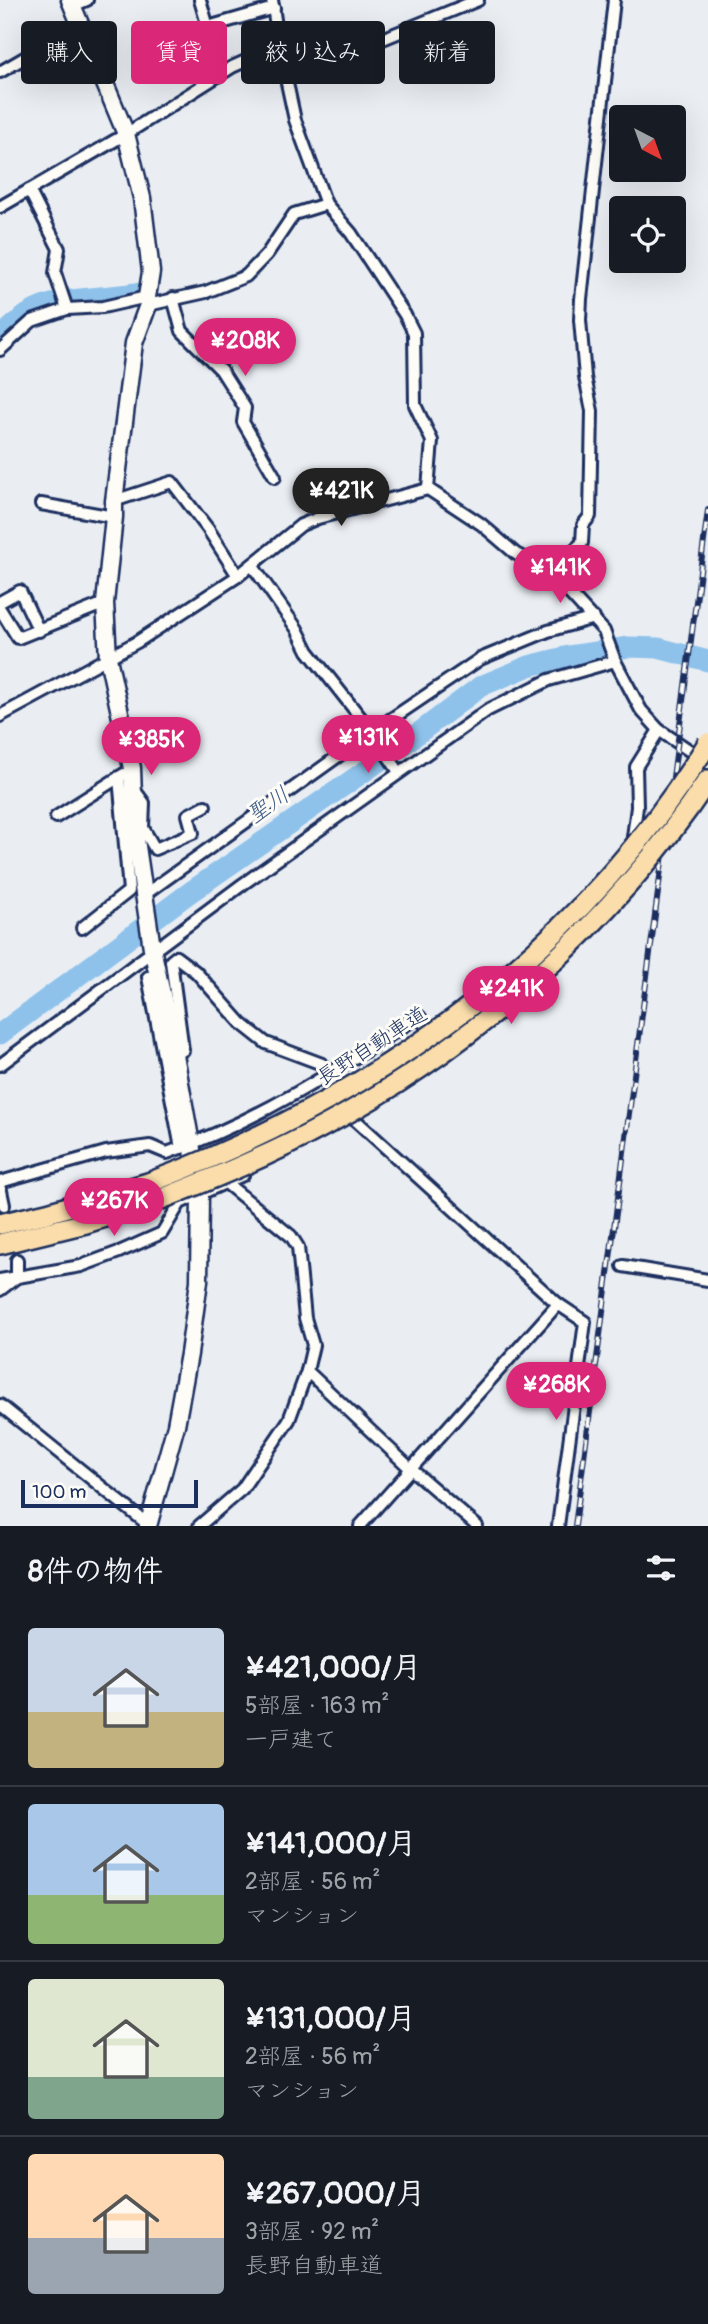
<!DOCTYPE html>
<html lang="ja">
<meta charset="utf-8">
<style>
:root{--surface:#171b24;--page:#20242c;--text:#f1f3f6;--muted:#9ea1a6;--line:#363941;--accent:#db2777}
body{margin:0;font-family:Pangolin,"Klee One",sans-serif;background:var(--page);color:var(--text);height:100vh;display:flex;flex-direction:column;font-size:26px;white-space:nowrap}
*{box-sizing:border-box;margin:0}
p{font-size:23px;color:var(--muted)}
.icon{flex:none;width:38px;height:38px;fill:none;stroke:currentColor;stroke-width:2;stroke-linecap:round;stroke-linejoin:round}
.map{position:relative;height:1526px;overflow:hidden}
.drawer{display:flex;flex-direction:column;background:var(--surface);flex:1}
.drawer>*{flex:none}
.banner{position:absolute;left:21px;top:21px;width:667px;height:63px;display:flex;gap:14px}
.needle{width:46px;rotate:139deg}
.buttons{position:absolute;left:609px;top:105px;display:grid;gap:14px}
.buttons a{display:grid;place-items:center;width:77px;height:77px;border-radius:7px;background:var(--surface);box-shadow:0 7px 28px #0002;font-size:35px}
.scale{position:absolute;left:21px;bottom:18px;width:177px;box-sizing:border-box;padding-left:7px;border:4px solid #1b2f5e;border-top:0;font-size:19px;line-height:24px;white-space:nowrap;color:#1b2f5e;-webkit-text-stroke:5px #fdfcf7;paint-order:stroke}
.price{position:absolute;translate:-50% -60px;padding:0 16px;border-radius:24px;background:var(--accent);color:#fff;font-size:23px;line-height:46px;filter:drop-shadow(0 2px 4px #0008)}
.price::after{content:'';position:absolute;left:50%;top:42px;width:21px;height:16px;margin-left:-10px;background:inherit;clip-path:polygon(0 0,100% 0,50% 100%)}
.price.on{background:#222;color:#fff}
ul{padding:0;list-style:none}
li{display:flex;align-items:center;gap:21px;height:175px;padding:0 28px}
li+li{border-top:2px solid var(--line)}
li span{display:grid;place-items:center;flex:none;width:196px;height:140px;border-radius:7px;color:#555}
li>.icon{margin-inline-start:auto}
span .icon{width:84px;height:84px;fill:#fffc;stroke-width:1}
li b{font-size:30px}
h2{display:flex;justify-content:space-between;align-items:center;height:84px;padding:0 28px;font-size:30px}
.pill{padding:0 24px;border-radius:7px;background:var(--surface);box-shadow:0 7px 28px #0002;font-size:24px;line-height:63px}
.pill.on{background:var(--accent);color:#fff}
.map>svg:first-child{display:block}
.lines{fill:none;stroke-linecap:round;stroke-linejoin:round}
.river{stroke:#8ec2eb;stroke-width:21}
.street-casing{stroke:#1b2f5e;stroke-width:16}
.secondary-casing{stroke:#1b2f5e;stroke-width:21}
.highway-casing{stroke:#1b2f5e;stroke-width:24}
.street{stroke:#fdfcf7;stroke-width:10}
.secondary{stroke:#fdfcf7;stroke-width:16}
.highway{stroke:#faddab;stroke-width:19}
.rail-casing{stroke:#1b2f5e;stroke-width:6}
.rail{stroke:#fdfcf7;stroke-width:3.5;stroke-dasharray:10;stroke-linecap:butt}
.highway-bridge-casing{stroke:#1b2f5e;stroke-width:24;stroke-linecap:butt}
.highway-bridge{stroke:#faddab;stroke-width:19}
.labels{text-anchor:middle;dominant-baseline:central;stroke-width:6;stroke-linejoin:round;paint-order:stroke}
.street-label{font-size:21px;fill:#1b2f5e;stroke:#fdfcf7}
.water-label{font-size:23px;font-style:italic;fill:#3e5b88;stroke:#fdfcf7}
</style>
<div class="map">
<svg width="708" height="1526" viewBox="0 0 708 1526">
<rect width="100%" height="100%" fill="#eaeef3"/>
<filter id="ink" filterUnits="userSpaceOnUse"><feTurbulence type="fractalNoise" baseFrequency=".0143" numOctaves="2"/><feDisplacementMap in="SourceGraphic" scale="14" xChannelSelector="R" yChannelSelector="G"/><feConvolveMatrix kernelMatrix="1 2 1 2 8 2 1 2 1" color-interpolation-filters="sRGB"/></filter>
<g filter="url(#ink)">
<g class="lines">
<g class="river">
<path d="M0 338C9 330 19 319 30 313 57 296 103 299 134 293"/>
<polyline points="0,1034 189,893 404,744 481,686 529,666 569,656 629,647 658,648 708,661"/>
</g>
<g class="street-casing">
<g id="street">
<polyline points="200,0 208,27 274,8"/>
<polyline points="272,0 279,46 295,120 326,204 351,233 405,315 414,333 415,405 432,441 428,489"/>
<polyline points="73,6 87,0"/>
<polyline points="0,72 81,25"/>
<polyline points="287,78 478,0"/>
<polyline points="29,190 59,249 55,273 67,309"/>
<polyline points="0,207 126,134 232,67 279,46"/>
<polyline points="173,298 182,331 221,370 245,408 243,422 275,477"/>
<polyline points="148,305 206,292 246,276 267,254 294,214 326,204"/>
<polyline points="0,350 32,321 67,309 103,307 147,297"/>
<polyline points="428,489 481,524 516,554 549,571 604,631 615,661 641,710 659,730"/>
<polyline points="114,501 172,482 208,529 238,576"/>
<polyline points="41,504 114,517"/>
<polyline points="252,565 297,629 308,651 372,732 399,772"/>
<polyline points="549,571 582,543 583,525 590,516 592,411 585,377 580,320 581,299 614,0"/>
<polyline points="0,602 20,591 39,631"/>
<polyline points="0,609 18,638 105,603"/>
<polyline points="0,716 137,642 238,576 301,525 318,518 428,489"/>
<polyline points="133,788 144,803 143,828 155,849 193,833 188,815 205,806"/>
<polyline points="56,817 124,774"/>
<polyline points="632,844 637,807 636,767 659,730 708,763"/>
<polyline points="144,895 372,732 480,659 548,631 594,618"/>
<polyline points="82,928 129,891 119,777"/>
<polyline points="148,977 181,1148"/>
<polyline points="163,1054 175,1055 183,1050 171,961 176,957 196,972 242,1024 266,1043 322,1064 340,1095"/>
<polyline points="0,1065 243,884 488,710 549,680 615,661"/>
<polyline points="348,1109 352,1117 558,1304 585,1322 558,1526"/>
<path d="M0 1182 106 1152 150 1146 167 1153C258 1121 339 1069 419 1016L445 1054"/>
<polyline points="226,1183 291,1236 298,1247 305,1318 313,1345 307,1371 411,1469 477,1526"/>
<polyline points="0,1186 4,1205"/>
<polyline points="623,1266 708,1280"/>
<polyline points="0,1280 81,1266 119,1252 162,1233 180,1203 243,1175"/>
<polyline points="0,1290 17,1277 17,1260"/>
<polyline points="0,1405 150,1526"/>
<polyline points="199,1526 242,1489 289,1420 307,1371"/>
<polyline points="360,1526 558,1304"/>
</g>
</g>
<g class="secondary-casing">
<polyline id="secondary" points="70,0 126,134 142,198 151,272 147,297 148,305 134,343 114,501 114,517 105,603 108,658 132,768 134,826 152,948 175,1055 200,1194 199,1281 189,1354 176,1425 148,1526"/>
</g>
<g class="highway-casing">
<g id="highway">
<polyline points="0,1224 47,1213 151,1182"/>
<polyline points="0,1244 86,1223 159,1200"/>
</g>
</g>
<use href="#street" class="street"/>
<use href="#secondary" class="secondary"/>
<use href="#highway" class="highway"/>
<g class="rail-casing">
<polyline id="rail" points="575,1526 708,510"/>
</g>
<use href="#rail" class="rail"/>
<g class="highway-bridge-casing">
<g id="highway-bridge">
<path d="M151 1182C380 1095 577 954 708 743"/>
<path d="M159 1200C215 1178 271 1155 324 1126 476 1045 613 923 708 780"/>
</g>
</g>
<use href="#highway-bridge" class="highway-bridge"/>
</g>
</g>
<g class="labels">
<g class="street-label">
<text transform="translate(372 1046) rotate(-33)">長野自動車道</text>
</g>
<g class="water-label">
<text transform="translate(268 805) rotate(-35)">聖川</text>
</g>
</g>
</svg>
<div class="buttons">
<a><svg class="needle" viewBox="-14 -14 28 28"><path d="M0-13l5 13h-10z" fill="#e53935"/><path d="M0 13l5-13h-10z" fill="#9ea1a6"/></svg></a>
<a><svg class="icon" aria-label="locate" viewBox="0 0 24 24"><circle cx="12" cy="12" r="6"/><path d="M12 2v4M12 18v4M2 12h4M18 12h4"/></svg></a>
</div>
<div class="scale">100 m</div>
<b class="price" style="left:245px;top:378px">¥208K</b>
<b class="price on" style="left:341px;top:528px">¥421K</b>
<b class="price" style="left:560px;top:605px">¥141K</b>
<b class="price" style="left:368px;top:775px">¥131K</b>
<b class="price" style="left:151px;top:777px">¥385K</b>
<b class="price" style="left:511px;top:1026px">¥241K</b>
<b class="price" style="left:114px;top:1238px">¥267K</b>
<b class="price" style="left:556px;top:1422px">¥268K</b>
<div class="banner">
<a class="pill">購入</a>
<a class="pill on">賃貸</a>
<a class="pill">絞り込み</a>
<a class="pill">新着</a>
</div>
</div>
<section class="drawer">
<h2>8件の物件<svg class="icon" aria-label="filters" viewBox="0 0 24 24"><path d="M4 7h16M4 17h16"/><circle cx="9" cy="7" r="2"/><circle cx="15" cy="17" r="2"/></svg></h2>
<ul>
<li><span style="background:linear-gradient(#c9d6e8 60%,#c2b280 0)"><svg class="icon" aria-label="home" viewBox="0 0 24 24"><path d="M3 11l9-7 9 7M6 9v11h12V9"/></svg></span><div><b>¥421,000/月</b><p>5部屋 · 163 m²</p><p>一戸建て</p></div></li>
<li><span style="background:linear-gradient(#a9c7e8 65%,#8fb573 0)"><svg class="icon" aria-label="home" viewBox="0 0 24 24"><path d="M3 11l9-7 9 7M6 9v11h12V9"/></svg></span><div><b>¥141,000/月</b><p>2部屋 · 56 m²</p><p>マンション</p></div></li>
<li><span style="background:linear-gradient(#dfe7d0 70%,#7fa58c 0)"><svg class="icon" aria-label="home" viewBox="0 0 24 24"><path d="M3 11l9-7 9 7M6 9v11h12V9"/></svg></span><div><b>¥131,000/月</b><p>2部屋 · 56 m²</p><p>マンション</p></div></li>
<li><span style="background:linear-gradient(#ffd9b3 60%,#9aa5b1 0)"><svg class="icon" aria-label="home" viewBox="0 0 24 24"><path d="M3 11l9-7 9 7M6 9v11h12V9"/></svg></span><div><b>¥267,000/月</b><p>3部屋 · 92 m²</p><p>長野自動車道</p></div></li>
</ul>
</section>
